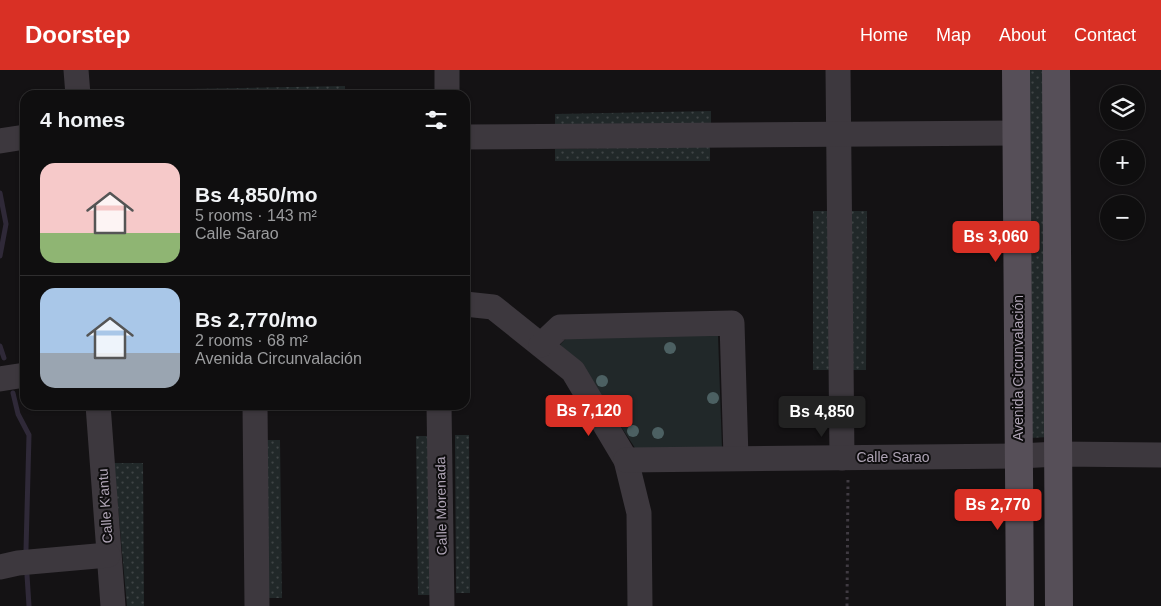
<!DOCTYPE html>
<meta charset="utf-8">
<style>
:root{--surface:#0f0e0f;--page:#1d1c1d;--text:#f1f3f6;--muted:#9b9c9e;--line:#2f2e2f;--accent:#d93025}
body{margin:0;font-family:Helvetica,sans-serif;background:var(--page);color:var(--text);height:100vh;display:flex;flex-direction:column;font-size:19px;white-space:nowrap}
*{box-sizing:border-box;margin:0}
p{font-size:16px;color:var(--muted)}
.icon{flex:none;width:28px;height:28px;fill:none;stroke:currentColor;stroke-width:2;stroke-linecap:round;stroke-linejoin:round}
.map{position:relative;flex:1;overflow:hidden}
.panel{position:absolute;left:20px;top:20px;width:450px;height:320px;display:flex;flex-direction:column;background:var(--surface);border-radius:15px;box-shadow:0 1px 4px #0004,0 0 0 1px var(--line)}
.panel>*{flex:none}
.controls{position:absolute;left:1100px;top:15px;display:grid;gap:10px}
.controls a{display:grid;place-items:center;width:45px;height:45px;border-radius:50%;background:var(--surface);box-shadow:0 1px 4px #0004,0 0 0 1px var(--line);font-size:25px}
.price{position:absolute;translate:-50% -42px;padding:0 11px;border-radius:5px;background:var(--accent);color:#fff;font-size:16px;line-height:32px;filter:drop-shadow(0 1px 2px #0008)}
.price::after{content:'';position:absolute;left:50%;top:30px;width:15px;height:11px;margin-left:-8px;background:inherit;clip-path:polygon(0 0,100% 0,50% 100%)}
.price.current{background:#222;color:#fff}
ul{padding:0;list-style:none}
li{display:flex;align-items:center;gap:15px;height:125px;padding:0 20px}
li+li{border-top:1px solid var(--line)}
li span{display:grid;place-items:center;flex:none;width:140px;height:100px;border-radius:15px;color:#555}
li>.icon{margin-inline-start:auto}
span .icon{width:60px;height:60px;fill:#fffc;stroke-width:1}
li b{font-size:21px}
h2{display:flex;justify-content:space-between;align-items:center;height:60px;padding:0 20px;font-size:21px}
header{display:flex;align-items:center;gap:30px;box-sizing:border-box;height:70px;padding:0 25px;background:var(--accent);color:#fff}
header strong{font-size:24px}
nav{display:flex;gap:28px;margin-inline-start:auto;font-size:18px}
.map>svg:first-child{display:block}
.grass{fill:url(#grass-dots)}
.green{fill:#212829}
.lines{fill:none;stroke-linecap:round;stroke-linejoin:round}
.stream{stroke:#2f2938;stroke-width:5}
.path{stroke:#403b42;stroke-width:3;stroke-dasharray:2.5 4;stroke-linecap:butt}
.minor{stroke:#3d383e;stroke-width:25}
.major{stroke:#564f58;stroke-width:28}
.tree{fill:#4c6062}
.labels{text-anchor:middle;dominant-baseline:central;stroke-width:4;stroke-linejoin:round;paint-order:stroke}
.street-label{font-size:14px;fill:#afa4b5;stroke:#0f0e0f}
</style>
<header>
<strong>Doorstep</strong>
<nav><a>Home</a><a>Map</a><a>About</a><a>Contact</a></nav>
</header>
<div class="map">
<svg width="1161" height="536" viewBox="0 0 1161 536">
<defs>
<pattern id="grass-dots" width="8" height="8" patternUnits="userSpaceOnUse" patternTransform="scale(1.25)"><rect width="8" height="8" fill="#212829"/><path d="M2 2h.1M6 6h.1" fill="none" stroke="#3f4446" stroke-width="1.8" stroke-linecap="round"/></pattern>
</defs>
<rect width="100%" height="100%" fill="#141214"/>
<g class="grass">
<polygon points="1027,0 1047,0 1050,367 1028,368"/>
<polygon points="345,16 345,25 189,25 189,19"/>
<polygon points="711,41 711,57 555,59 555,44"/>
<polygon points="710,76 710,91 555,91 555,79"/>
<rect x="813" y="141" width="16" height="159"/>
<polygon points="851,141 867,141 866,300 850,300"/>
<polygon points="455,365 469,365 470,523 456,523"/>
<polygon points="416,366 431,366 433,525 418,525"/>
<polygon points="266,370 280,370 282,528 267,528"/>
<polygon points="114,393 143,393 144,536 127,536"/>
</g>
<polygon class="green" points="718,265 722,378 635,378 578,291 560,275 568,266"/>
<g class="lines">
<g class="stream">
<polyline points="0,123 6,154 0,186"/>
<polyline points="0,276 4,288"/>
<polyline points="13,323 18,344 29,365 26,480"/>
<polyline points="27,505 29,536"/>
</g>
<polyline class="path" points="847,536 848,408"/>
<g class="minor">
<polyline points="76,0 78,25"/>
<polyline points="447,0 447,25"/>
<polyline points="838,0 842,388"/>
<polyline points="465,67 1016,63"/>
<polyline points="0,71 25,67"/>
<polyline points="465,234 493,237 573,301 626,390 639,443 640,536"/>
<polyline points="541,275 560,257 732,253 736,388"/>
<polyline points="0,309 25,305"/>
<polyline points="98,335 113,536"/>
<polyline points="255,335 257,536"/>
<polyline points="439,335 442,536"/>
<polyline points="626,390 1019,386 1058,384 1161,385"/>
<polyline points="0,497 18,493 108,485"/>
</g>
<g class="major">
<polyline points="1016,0 1020,536"/>
<polyline points="1056,0 1059,536"/>
</g>
</g>
<g class="tree">
<circle cx="670" cy="278" r="6"/>
<circle cx="602" cy="311" r="6"/>
<circle cx="713" cy="328" r="6"/>
<circle cx="619" cy="336" r="6"/>
<circle cx="633" cy="361" r="6"/>
<circle cx="658" cy="363" r="6"/>
</g>
<g class="labels">
<g class="street-label">
<text transform="translate(1018 298) rotate(-90)">Avenida Circunvalación</text>
<text x="893" y="387">Calle Sarao</text>
<text transform="translate(105 436) rotate(-94)">Calle K'antu</text>
<text transform="translate(441 436) rotate(-91)">Calle Morenada</text>
</g>
</g>
</svg>
<div class="controls">
<a><svg class="icon" aria-label="layers" viewBox="0 0 24 24"><path d="M12 4l9 5-9 5-9-5zM3 14l9 5 9-5"/></svg></a>
<a>+</a>
<a>−</a>
</div>
<b class="price" style="left:996px;top:193px">Bs 3,060</b>
<b class="price" style="left:589px;top:367px">Bs 7,120</b>
<b class="price current" style="left:822px;top:368px">Bs 4,850</b>
<b class="price" style="left:998px;top:461px">Bs 2,770</b>
<section class="panel">
<h2>4 homes<svg class="icon" aria-label="filters" viewBox="0 0 24 24"><path d="M4 7h16M4 17h16"/><circle cx="9" cy="7" r="2"/><circle cx="15" cy="17" r="2"/></svg></h2>
<ul>
<li><span style="background:linear-gradient(#f6c9c9 70%,#8fb573 0)"><svg class="icon" aria-label="home" viewBox="0 0 24 24"><path d="M3 11l9-7 9 7M6 9v11h12V9"/></svg></span><div><b>Bs 4,850/mo</b><p>5 rooms · 143 m²</p><p>Calle Sarao</p></div></li>
<li><span style="background:linear-gradient(#a9c7e8 65%,#9aa5b1 0)"><svg class="icon" aria-label="home" viewBox="0 0 24 24"><path d="M3 11l9-7 9 7M6 9v11h12V9"/></svg></span><div><b>Bs 2,770/mo</b><p>2 rooms · 68 m²</p><p>Avenida Circunvalación</p></div></li>
</ul>
</section>
</div>
